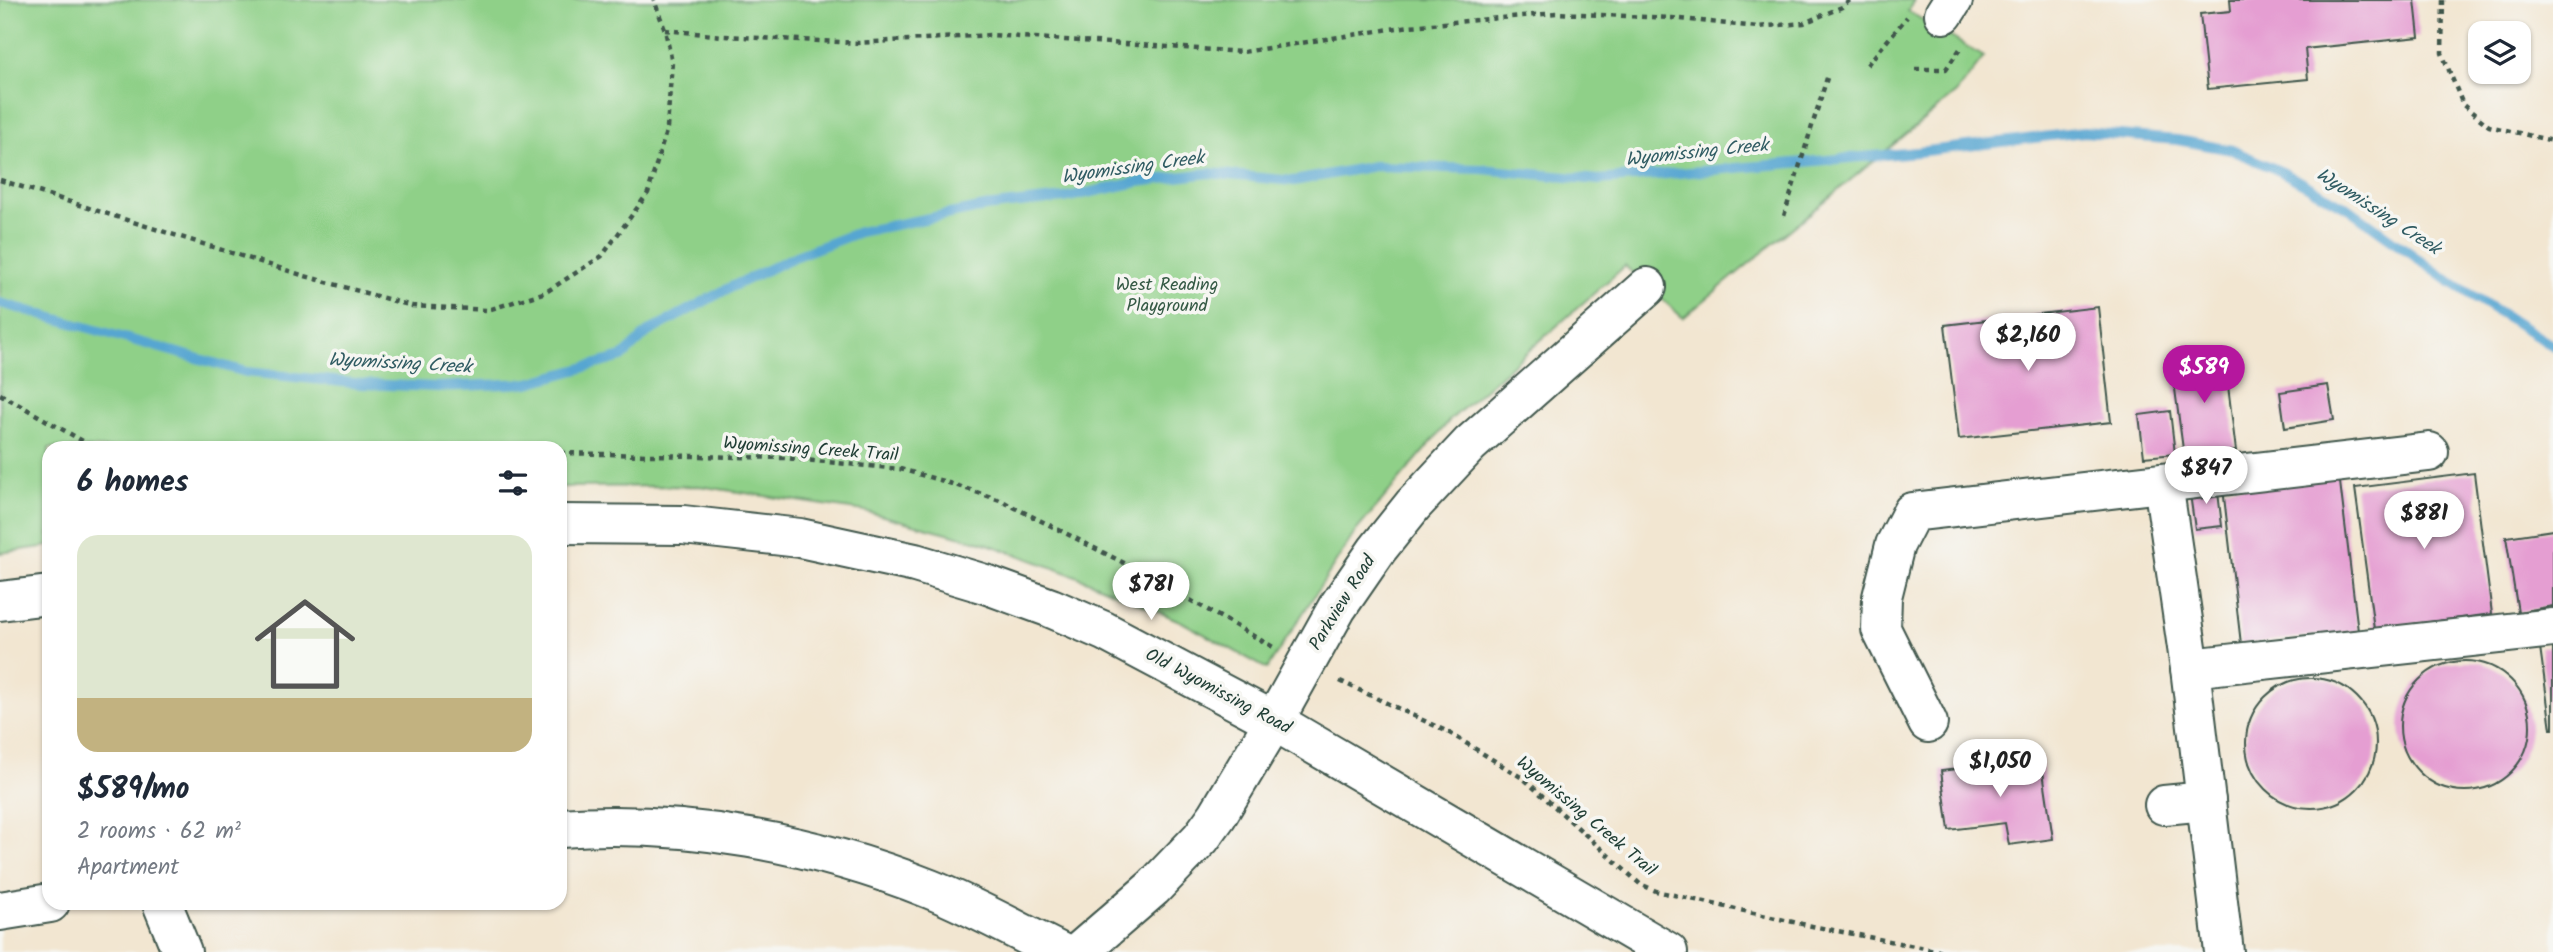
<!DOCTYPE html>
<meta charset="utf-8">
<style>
:root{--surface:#fff;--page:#f6f6f7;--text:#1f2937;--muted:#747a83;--accent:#b5179e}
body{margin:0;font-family:Kalam,sans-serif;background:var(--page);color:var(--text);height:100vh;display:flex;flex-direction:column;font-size:26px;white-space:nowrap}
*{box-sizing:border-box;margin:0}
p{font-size:23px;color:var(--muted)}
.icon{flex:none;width:38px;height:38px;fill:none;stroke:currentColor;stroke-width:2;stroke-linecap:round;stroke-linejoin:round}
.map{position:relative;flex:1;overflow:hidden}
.drawer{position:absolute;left:42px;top:441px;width:525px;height:469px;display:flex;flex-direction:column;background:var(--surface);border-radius:21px;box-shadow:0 2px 5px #0004}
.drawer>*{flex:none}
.controls{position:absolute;left:2468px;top:21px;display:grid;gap:14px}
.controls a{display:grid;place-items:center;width:63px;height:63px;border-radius:14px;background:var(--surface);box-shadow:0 2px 5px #0004;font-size:35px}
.price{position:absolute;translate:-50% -60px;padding:0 16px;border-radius:24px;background:#fff;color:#222;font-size:23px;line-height:46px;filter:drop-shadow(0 2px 4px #0008)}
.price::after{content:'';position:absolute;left:50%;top:42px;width:21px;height:16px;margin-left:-10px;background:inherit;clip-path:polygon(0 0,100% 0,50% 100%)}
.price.on{background:var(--accent);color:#fff}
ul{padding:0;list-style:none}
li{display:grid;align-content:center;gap:14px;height:371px;padding:0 35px}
li span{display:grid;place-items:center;height:217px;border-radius:21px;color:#555}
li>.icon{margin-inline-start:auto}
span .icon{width:126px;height:126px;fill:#fffc;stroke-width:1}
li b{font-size:30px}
h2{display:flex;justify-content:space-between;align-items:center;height:84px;padding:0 35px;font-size:30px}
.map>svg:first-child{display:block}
.green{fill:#8fd088;stroke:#57865e;stroke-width:2}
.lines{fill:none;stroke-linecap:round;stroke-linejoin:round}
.stream{stroke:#57a6d1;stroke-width:10}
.building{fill:#e59ed2}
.minor-casing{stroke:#3f564c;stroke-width:42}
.path{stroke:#3f564c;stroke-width:4.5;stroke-dasharray:5 5;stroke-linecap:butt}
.minor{stroke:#fff;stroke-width:38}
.labels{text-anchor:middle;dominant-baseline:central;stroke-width:7;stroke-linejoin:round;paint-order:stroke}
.park-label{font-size:18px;fill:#355a45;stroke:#f6f6f2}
.street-label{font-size:18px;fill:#1f3d34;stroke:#f6f6f2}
.water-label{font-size:19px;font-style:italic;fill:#305c63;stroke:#f6f6f2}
</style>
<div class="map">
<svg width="2553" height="952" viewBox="0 0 2553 952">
<rect width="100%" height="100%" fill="#f6f6f2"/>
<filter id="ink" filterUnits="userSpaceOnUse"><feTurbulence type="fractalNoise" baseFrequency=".0143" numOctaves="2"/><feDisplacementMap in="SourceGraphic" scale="14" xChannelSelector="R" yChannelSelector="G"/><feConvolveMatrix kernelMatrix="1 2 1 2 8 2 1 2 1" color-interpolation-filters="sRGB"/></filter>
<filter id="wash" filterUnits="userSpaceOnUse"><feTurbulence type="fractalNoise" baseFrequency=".00686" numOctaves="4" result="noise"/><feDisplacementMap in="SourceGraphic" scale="28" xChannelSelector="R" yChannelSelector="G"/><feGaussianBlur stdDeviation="1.57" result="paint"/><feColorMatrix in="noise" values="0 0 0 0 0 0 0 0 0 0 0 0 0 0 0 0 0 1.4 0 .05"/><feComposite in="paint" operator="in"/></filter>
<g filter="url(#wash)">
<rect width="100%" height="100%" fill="#f2e6d1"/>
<polygon class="green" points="0,0 1914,0 1908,11 1984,57 1956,93 1683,318 1625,266 1450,420 1356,531 1267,669 1182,622 1076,576 985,543 864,511 699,486 560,487 560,448 49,448 49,546 0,553"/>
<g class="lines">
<polyline class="stream" points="0,303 246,372 363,384 438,387 529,383 622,357 648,332 727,289 796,256 859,232 985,207 1064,198 1138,182 1209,173 1294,181 1374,166 1482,169 1599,180 1918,152 2084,132 2177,140 2232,150 2282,172 2348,208 2446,279 2553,346"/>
</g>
<g id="blocks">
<g class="building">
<polygon points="2230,0 2415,0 2419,37 2305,49 2308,79 2208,89 2200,14 2231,11"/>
<polygon points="2098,307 2111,422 1959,439 1945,325"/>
<polygon points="2224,353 2236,451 2184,457 2171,359"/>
<polygon points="2328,385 2334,420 2285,428 2280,392"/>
<polygon points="2170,411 2175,454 2144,457 2139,415"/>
<polygon points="2474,473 2492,614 2374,629 2355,488"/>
<polygon points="2339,474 2358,631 2241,644 2223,488"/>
<polygon points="2217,484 2222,526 2195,529 2189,487"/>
<polygon points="2553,530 2553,606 2518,612 2506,537"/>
<polygon points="2553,646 2553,729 2551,729 2540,647"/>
<circle cx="2465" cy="726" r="65"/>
<circle cx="2311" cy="743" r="65"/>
<polygon points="2041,758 2053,839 2009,845 2005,823 1949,830 1941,771"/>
</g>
</g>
</g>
<g filter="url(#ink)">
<use href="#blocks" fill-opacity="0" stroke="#3f564c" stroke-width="2"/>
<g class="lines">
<g class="minor-casing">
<g id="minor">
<polyline points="1944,14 1953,0"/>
<polyline points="2163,483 2190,668 2224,952"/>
<polyline points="560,524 683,525 800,538 915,563 985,584 1051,608 1104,631 1274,721 1668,952"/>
<polyline points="0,601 49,595"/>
<polyline points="2190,668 2553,628"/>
<polyline points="1928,723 1881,629 1882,597 1895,545 1912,512 2429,452"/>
<polyline points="2164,805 2206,801"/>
<path d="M560 828C686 819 814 843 930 889 975 907 1017 931 1060 952"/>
<polyline points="162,903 182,952"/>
<polyline points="0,911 50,903"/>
<polyline points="1079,952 1153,888 1201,838 1217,816 1274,721 1337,608 1377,550 1413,505 1470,444 1647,287"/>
</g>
</g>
<g class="path">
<polyline points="2443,0 2442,53 2463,105 2489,126 2553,141"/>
<polyline points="665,30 723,36 858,43 991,35 1243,52 1410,26 1556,13 1672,18 1757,27 1804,23 1842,7 1850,0"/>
<polyline points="1867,65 1907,17"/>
<polyline points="1915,69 1946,69 1960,49"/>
<polyline points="0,180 305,276 412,306 488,310 546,292 602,256 648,193 667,128 672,62 665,30 654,0"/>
<polyline points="1784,216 1827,78"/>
<polyline points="0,394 95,448"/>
<polyline points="560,453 784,458 900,469 943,481 1000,500 1130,566 1273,647"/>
<polyline points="1340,681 1448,732 1524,779 1640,884 1656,891 1802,924 1945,952"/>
</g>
<use href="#minor" class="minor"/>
</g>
</g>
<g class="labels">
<g class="park-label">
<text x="1167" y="285">West Reading<tspan x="1167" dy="21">Playground</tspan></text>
</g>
<g class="street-label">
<text transform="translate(811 450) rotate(4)">Wyomissing Creek Trail</text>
<text transform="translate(1343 603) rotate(-58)">Parkview Road</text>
<text transform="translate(1218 692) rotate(28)">Old Wyomissing Road</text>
<text transform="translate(1586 817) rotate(40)">Wyomissing Creek Trail</text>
</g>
<g class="water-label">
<text transform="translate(1697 153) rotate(-6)">Wyomissing Creek</text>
<text transform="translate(1133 168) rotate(-8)">Wyomissing Creek</text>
<text transform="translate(2378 212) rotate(33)">Wyomissing Creek</text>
<text transform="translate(400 364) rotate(3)">Wyomissing Creek</text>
</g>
</g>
</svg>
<div class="controls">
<a><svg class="icon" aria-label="layers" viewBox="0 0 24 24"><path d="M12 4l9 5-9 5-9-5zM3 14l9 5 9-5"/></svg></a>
</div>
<b class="price" style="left:2028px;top:373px">$2,160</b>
<b class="price on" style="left:2204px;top:405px">$589</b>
<b class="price" style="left:2206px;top:506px">$847</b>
<b class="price" style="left:2424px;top:551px">$881</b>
<b class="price" style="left:1151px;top:622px">$781</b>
<b class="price" style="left:2000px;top:799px">$1,050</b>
<section class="drawer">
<h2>6 homes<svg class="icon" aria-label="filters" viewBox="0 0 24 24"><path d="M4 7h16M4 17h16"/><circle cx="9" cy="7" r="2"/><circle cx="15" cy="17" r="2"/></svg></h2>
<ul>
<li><span style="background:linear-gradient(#dfe7d0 75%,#c2b280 0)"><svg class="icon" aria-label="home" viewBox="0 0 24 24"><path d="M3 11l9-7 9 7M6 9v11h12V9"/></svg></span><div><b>$589/mo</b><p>2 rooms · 62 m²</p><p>Apartment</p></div></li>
</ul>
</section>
</div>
